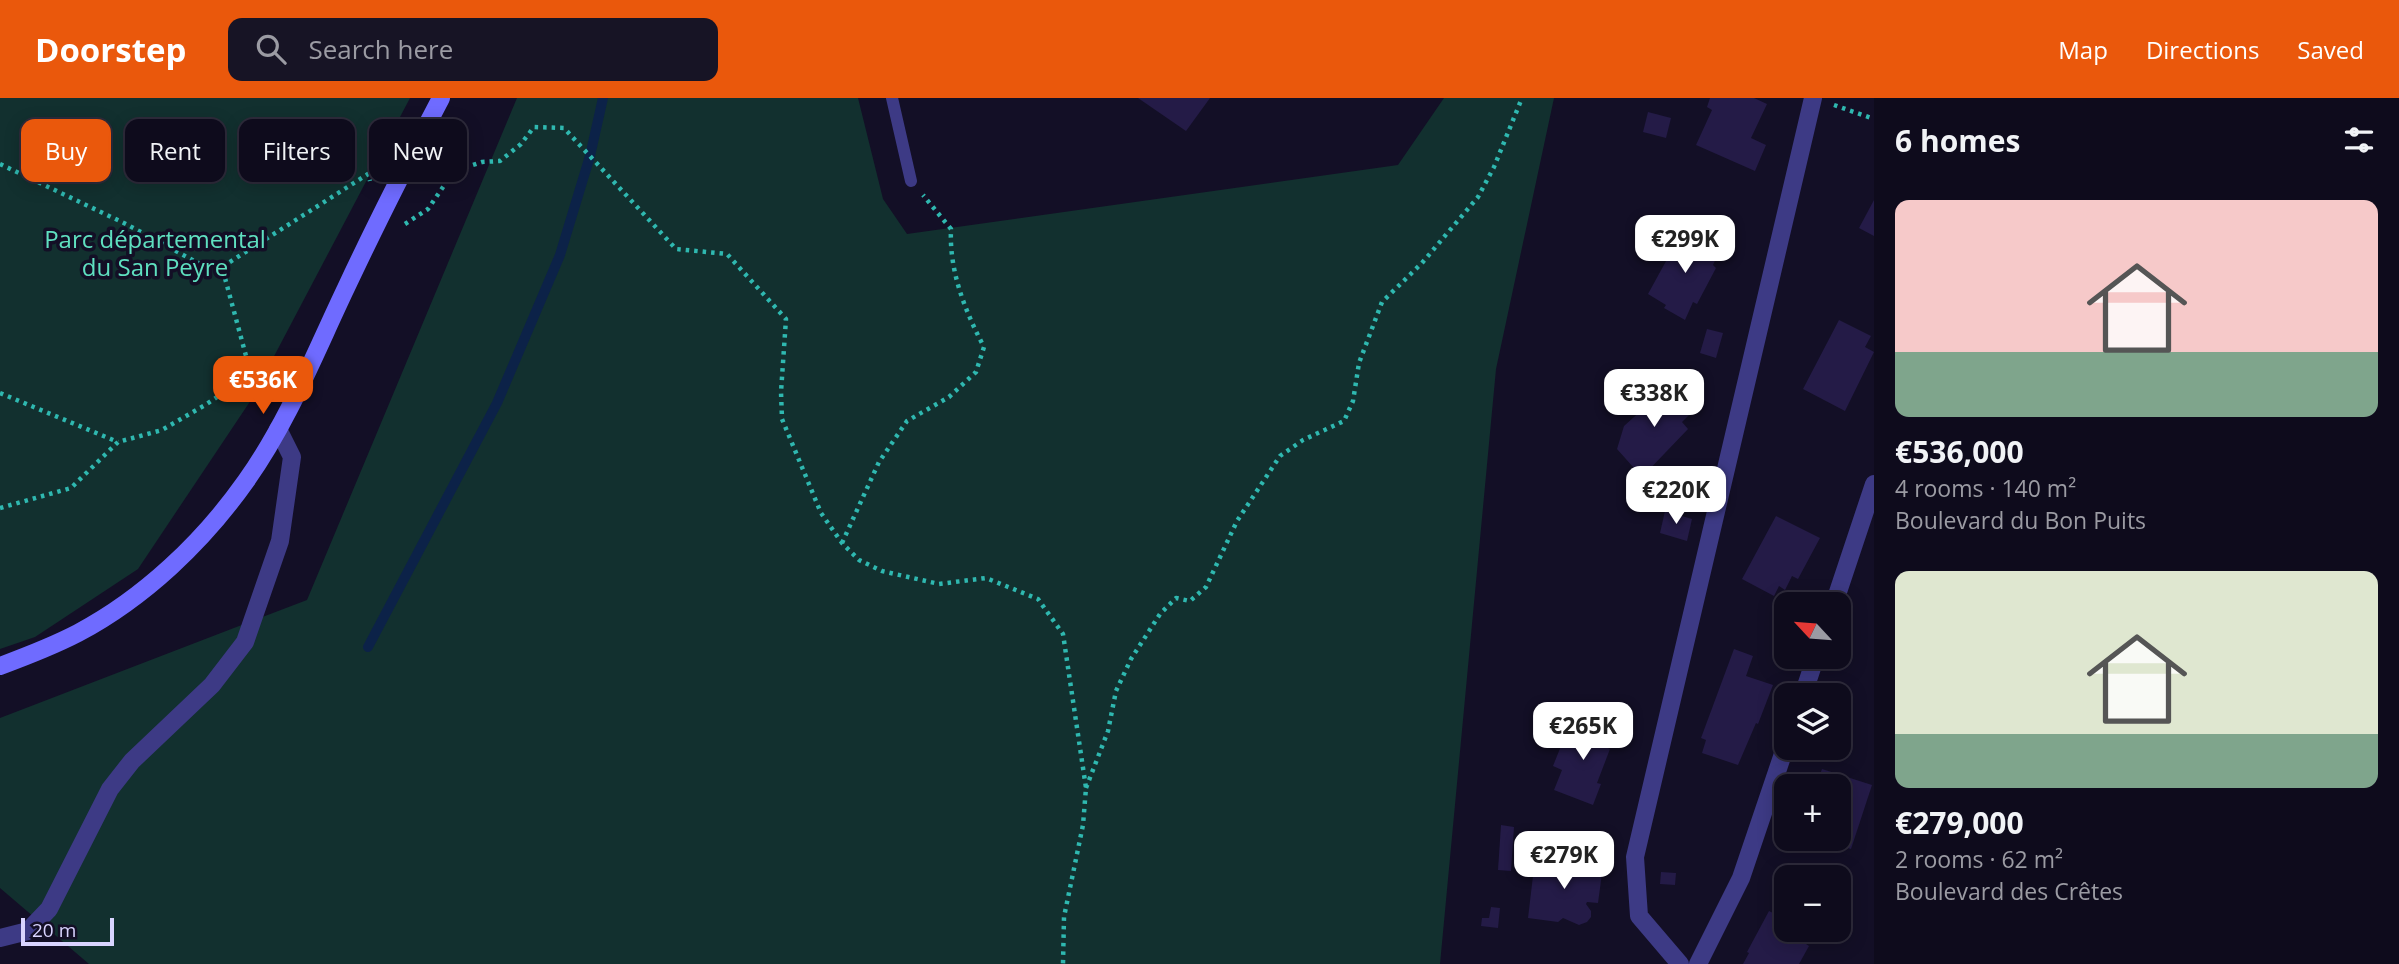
<!DOCTYPE html>
<meta charset="utf-8">
<style>
:root{--surface:#0e0b1c;--page:#171425;--text:#f1f3f6;--muted:#9b9ba3;--line:#2e2b3b;--accent:#ea580c}
body{margin:0;font-family:"Open Sans",sans-serif;background:var(--page);color:var(--text);height:100vh;display:flex;flex-direction:column;font-size:26px;white-space:nowrap}
*{box-sizing:border-box;margin:0}
p{font-size:23px;color:var(--muted)}
.icon{flex:none;width:38px;height:38px;fill:none;stroke:currentColor;stroke-width:2;stroke-linecap:round;stroke-linejoin:round}
.map{position:relative;flex:1;overflow:hidden}
.drawer{display:flex;flex-direction:column;background:var(--surface);width:525px}
.drawer>*{flex:none}
.top-card{position:absolute;left:21px;top:21px;width:665px;height:63px;display:flex;gap:14px}
.needle{width:46px;rotate:296deg}
.controls{position:absolute;left:1774px;top:494px;display:grid;gap:14px}
.controls a{display:grid;place-items:center;width:77px;height:77px;border-radius:14px;background:var(--surface);box-shadow:0 4px 18px #0003,0 0 0 2px var(--line);font-size:35px}
.scale{position:absolute;left:21px;bottom:18px;width:93px;box-sizing:border-box;padding-left:7px;border:4px solid #d9d4ff;border-top:0;font-size:19px;line-height:24px;white-space:nowrap;color:#d9d4ff;-webkit-text-stroke:5px #130f26;paint-order:stroke}
.price{position:absolute;translate:-50% -60px;padding:0 16px;border-radius:14px;background:#fff;color:#222;font-size:23px;line-height:46px;filter:drop-shadow(0 2px 4px #0008)}
.price::after{content:'';position:absolute;left:50%;top:42px;width:21px;height:16px;margin-left:-10px;background:inherit;clip-path:polygon(0 0,100% 0,50% 100%)}
.price.current{background:var(--accent);color:#fff}
ul{padding:0;list-style:none}
li{display:grid;align-content:center;gap:14px;height:371px;padding:0 21px}
li span{display:grid;place-items:center;height:217px;border-radius:14px;color:#555}
li>.icon{margin-inline-start:auto}
span .icon{width:126px;height:126px;fill:#fffc;stroke-width:1}
li b{font-size:30px}
h2{display:flex;justify-content:space-between;align-items:center;height:84px;padding:0 21px;font-size:30px}
.pill{padding:0 24px;border-radius:14px;background:var(--surface);box-shadow:0 4px 18px #0003,0 0 0 2px var(--line);font-size:24px;line-height:63px}
.pill.current{background:var(--accent);color:#fff}
header{display:flex;align-items:center;gap:42px;box-sizing:border-box;height:98px;padding:0 35px;background:var(--accent);color:#fff}
header strong{font-size:33px}
nav{display:flex;gap:38px;margin-inline-start:auto;font-size:24px}
.search{width:490px;height:63px;background:var(--page);display:flex;align-items:center;gap:18px;box-sizing:border-box;padding:0 24px;border-radius:14px;color:var(--muted);font-size:26px}
main{display:flex;flex:1;min-height:0}
.map>svg:first-child{display:block}
.green{fill:#12302f}
.lines{fill:none;stroke-linecap:round;stroke-linejoin:round}
.stream{stroke:#0c2248;stroke-width:10}
.building{fill:#241b47}
.path{stroke:#2fb8b0;stroke-width:4.5;stroke-dasharray:3.5 5;stroke-linecap:butt}
.lane{stroke:#3d3a85;stroke-width:12}
.street{stroke:#3d3a85;stroke-width:18}
.secondary{stroke:#6f6bff;stroke-width:18}
.labels{text-anchor:middle;dominant-baseline:central;stroke-width:7;stroke-linejoin:round;paint-order:stroke}
.park-label{font-size:24px;fill:#5fe0c0;stroke:#130f26}
</style>
<header>
<strong>Doorstep</strong>
<div class="search"><svg class="icon" aria-label="search" viewBox="0 0 24 24"><circle cx="10" cy="10" r="6"/><path d="M15 15l6 6"/></svg>Search here</div>
<nav><a>Map</a><a>Directions</a><a>Saved</a></nav>
</header>
<main>
<div class="map">
<svg width="1874" height="866" viewBox="0 0 1874 866">
<rect width="100%" height="100%" fill="#130f26"/>
<g class="green">
<polygon points="0,0 410,0 251,302 138,471 35,539 0,551"/>
<polygon points="517,0 858,0 883,101 907,136 1398,67 1444,0 1554,0 1496,271 1440,866 89,866 0,790 0,620 307,502"/>
</g>
<g class="lines">
<polyline class="stream" points="368,549 497,305 560,157 590,58 603,0"/>
</g>
<g class="building">
<polygon points="1138,0 1210,0 1186,33"/>
<polygon points="1710,0 1754,0 1767,6 1751,40 1766,47 1755,73 1696,47 1712,12 1707,9"/>
<polygon points="1648,14 1671,20 1666,40 1643,34"/>
<polygon points="1874,102 1874,138 1859,130"/>
<polygon points="1682,134 1720,152 1713,167 1716,170 1697,206 1693,204 1685,222 1664,210 1666,207 1648,196"/>
<polygon points="1839,222 1871,238 1865,249 1874,254 1845,313 1803,291"/>
<polygon points="1707,231 1723,235 1716,260 1700,255"/>
<polygon points="1667,284 1694,312 1682,324 1688,331 1642,379 1617,351 1624,328 1644,310 1640,306"/>
<polygon points="1665,413 1692,421 1687,443 1660,435"/>
<polygon points="1776,418 1820,440 1798,481 1792,478 1785,492 1779,488 1774,498 1742,481"/>
<polygon points="1734,551 1753,558 1746,578 1773,587 1758,626 1756,625 1738,667 1702,655 1706,642 1701,640"/>
<polygon points="1595,617 1611,624 1601,647 1610,651 1597,685 1601,686 1593,707 1554,692 1562,672 1553,668 1567,633 1585,640"/>
<polygon points="1822,671 1872,687 1851,751 1820,741 1839,740 1839,688 1816,688"/>
<polygon points="1501,727 1514,729 1511,773 1498,772"/>
<polygon points="1535,761 1570,765 1570,763 1603,768 1598,805 1587,804 1586,806 1591,813 1591,819 1587,824 1579,827 1563,820 1558,824 1528,820"/>
<polygon points="1661,774 1676,775 1675,787 1660,786"/>
<polygon points="1491,809 1500,810 1498,830 1481,828 1482,820 1489,820"/>
<polygon points="1769,813 1787,822 1787,831 1794,831 1791,836 1809,848 1799,866 1743,866 1749,855 1747,854"/>
</g>
<g class="lines">
<g class="path">
<polyline points="1834,7 1874,21"/>
<polyline points="0,66 126,126 198,165 222,169 368,76 370,83"/>
<polyline points="405,126 428,111 454,73 482,64 500,63 521,46 534,29 564,30 676,151 727,156 786,221 781,294 782,321 821,415 842,445 859,462 882,473 939,486 986,480 1038,501 1063,536 1086,690 1083,727 1064,819 1063,866"/>
<polyline points="0,295 118,344"/>
<polyline points="0,410 71,390 118,344 162,332 205,307 241,283 249,269 222,169"/>
<path d="M842 445 879 364 907 323 949 299 976 274 984 249C965 213 949 173 951 131L923 97"/>
<polyline points="1086,690 1108,633 1116,593 1131,561 1160,516 1176,500 1190,503 1206,489 1237,423 1280,358 1303,342 1344,323 1353,303 1359,265 1382,204 1422,165 1478,99 1494,69 1522,0"/>
</g>
<polyline class="lane" points="892,0 911,83"/>
<g class="street">
<polyline points="1834,506 1874,386"/>
<polyline points="1803,597 1816,558"/>
<polyline points="0,840 28,833 49,811 110,691 132,663 212,587 245,544 280,443 292,359 278,331"/>
<polyline points="1680,866 1639,818 1635,759 1813,0"/>
<polyline points="1698,866 1741,780 1787,644"/>
</g>
<path class="secondary" d="M0 568C27 558 53 548 78 535 144 500 203 444 246 383 288 324 315 255 346 190 376 126 408 63 441 0"/>
</g>
<g class="labels">
<g class="park-label">
<text x="155" y="140">Parc départemental<tspan x="155" dy="28">du San Peyre</tspan></text>
</g>
</g>
</svg>
<div class="controls">
<a><svg class="needle" viewBox="-14 -14 28 28"><path d="M0-13l5 13h-10z" fill="#e53935"/><path d="M0 13l5-13h-10z" fill="#9b9ba3"/></svg></a>
<a><svg class="icon" aria-label="layers" viewBox="0 0 24 24"><path d="M12 4l9 5-9 5-9-5zM3 14l9 5 9-5"/></svg></a>
<a>+</a>
<a>−</a>
</div>
<div class="scale">20 m</div>
<b class="price" style="left:1685px;top:177px">€299K</b>
<b class="price current" style="left:263px;top:318px">€536K</b>
<b class="price" style="left:1654px;top:331px">€338K</b>
<b class="price" style="left:1676px;top:428px">€220K</b>
<b class="price" style="left:1583px;top:664px">€265K</b>
<b class="price" style="left:1564px;top:793px">€279K</b>
<div class="top-card">
<a class="pill current">Buy</a>
<a class="pill">Rent</a>
<a class="pill">Filters</a>
<a class="pill">New</a>
</div>
</div>
<section class="drawer">
<h2>6 homes<svg class="icon" aria-label="filters" viewBox="0 0 24 24"><path d="M4 7h16M4 17h16"/><circle cx="9" cy="7" r="2"/><circle cx="15" cy="17" r="2"/></svg></h2>
<ul>
<li><span style="background:linear-gradient(#f6c9c9 70%,#7fa58c 0)"><svg class="icon" aria-label="home" viewBox="0 0 24 24"><path d="M3 11l9-7 9 7M6 9v11h12V9"/></svg></span><div><b>€536,000</b><p>4 rooms · 140 m²</p><p>Boulevard du Bon Puits</p></div></li>
<li><span style="background:linear-gradient(#dfe7d0 75%,#7fa58c 0)"><svg class="icon" aria-label="home" viewBox="0 0 24 24"><path d="M3 11l9-7 9 7M6 9v11h12V9"/></svg></span><div><b>€279,000</b><p>2 rooms · 62 m²</p><p>Boulevard des Crêtes</p></div></li>
</ul>
</section>
</main>
